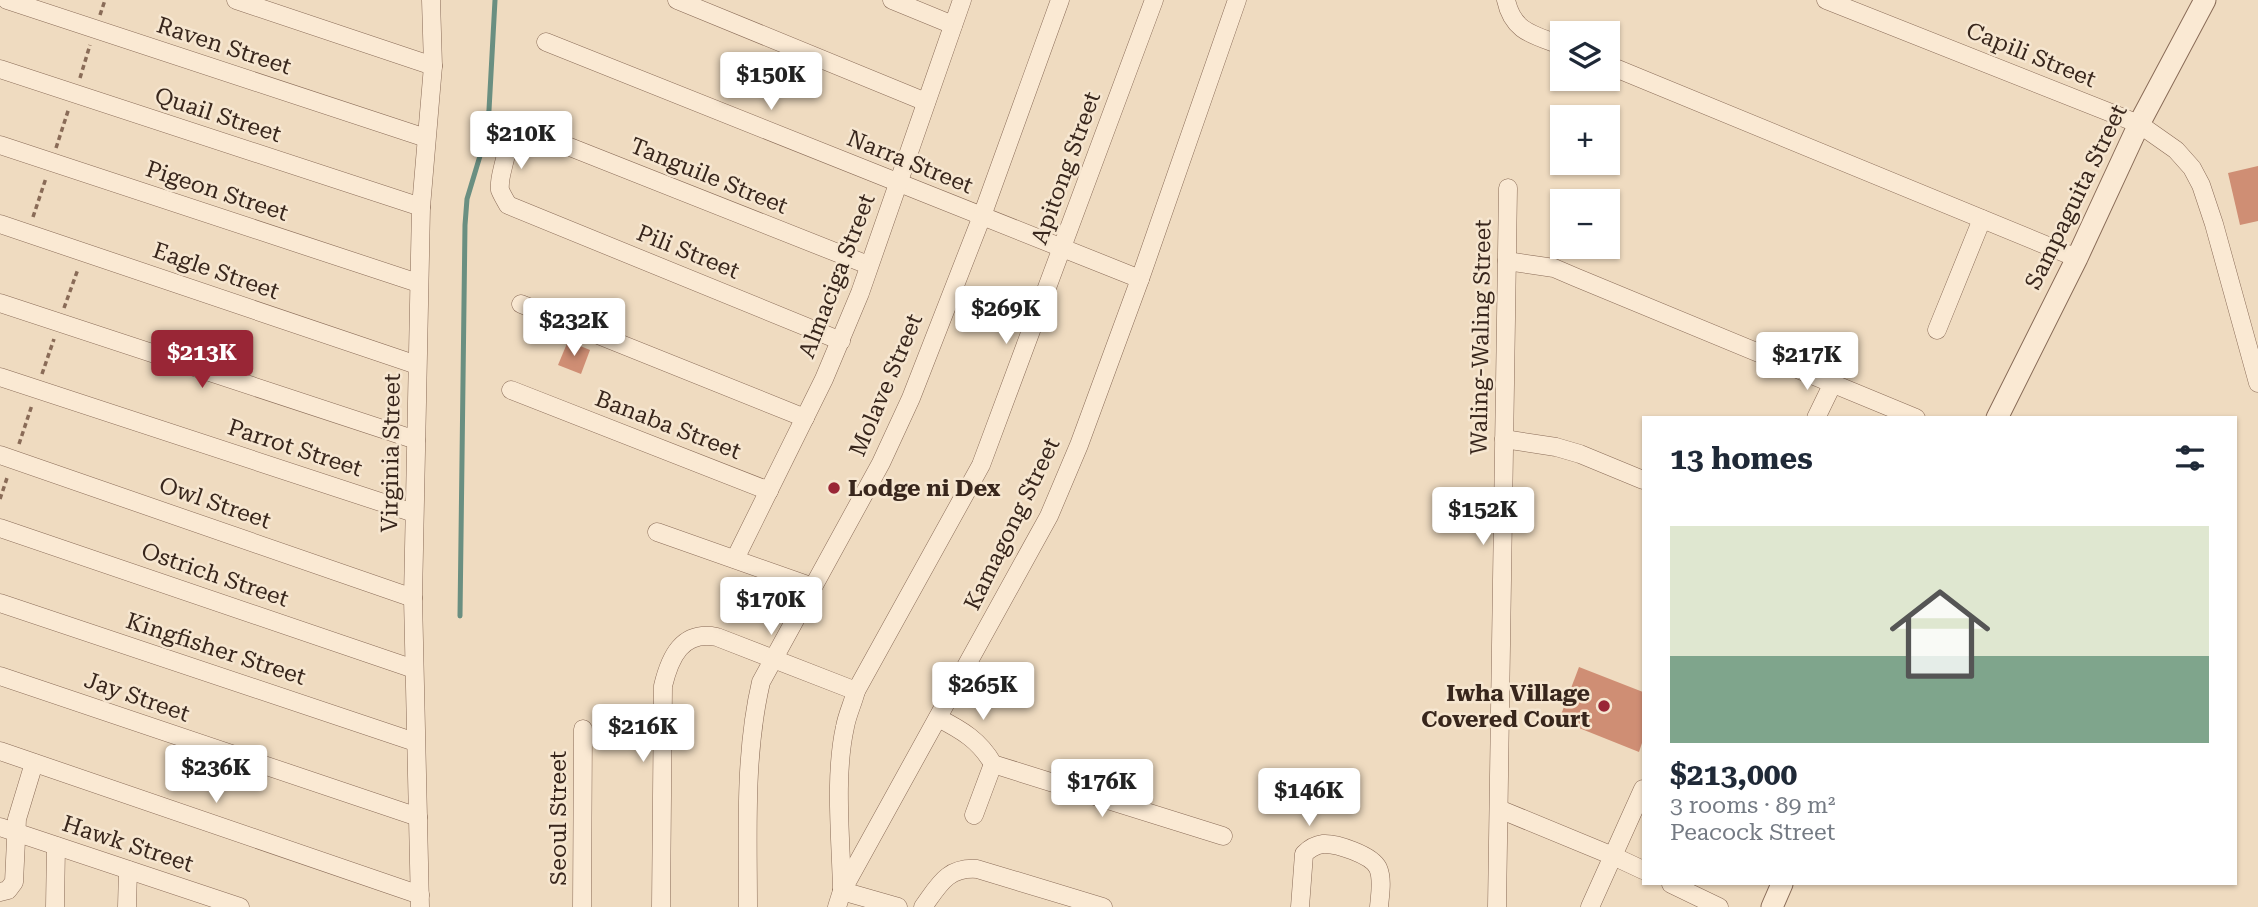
<!DOCTYPE html>
<meta charset="utf-8">
<style>
:root{--surface:#fff;--page:#f6f6f7;--text:#1f2937;--muted:#747a83;--accent:#992636}
body{margin:0;font-family:"Roboto Serif",serif;background:var(--page);color:var(--text);height:100vh;display:flex;flex-direction:column;font-size:26px;white-space:nowrap}
*{box-sizing:border-box;margin:0}
p{font-size:23px;color:var(--muted)}
.icon{flex:none;width:38px;height:38px;fill:none;stroke:currentColor;stroke-width:2;stroke-linecap:round;stroke-linejoin:round}
.map{position:relative;flex:1;overflow:hidden}
.side{position:absolute;left:1642px;top:416px;width:595px;height:469px;display:flex;flex-direction:column;background:var(--surface);border-radius:0px;box-shadow:0 2px 5px #0004}
.side>*{flex:none}
.tools{position:absolute;left:1550px;top:21px;display:grid;gap:14px}
.tools a{display:grid;place-items:center;width:70px;height:70px;border-radius:0px;background:var(--surface);box-shadow:0 2px 5px #0004;font-size:35px}
.price{position:absolute;translate:-50% -60px;padding:0 16px;border-radius:7px;background:#fff;color:#222;font-size:23px;line-height:46px;filter:drop-shadow(0 2px 4px #0008)}
.price::after{content:'';position:absolute;left:50%;top:42px;width:21px;height:16px;margin-left:-10px;background:inherit;clip-path:polygon(0 0,100% 0,50% 100%)}
.price.on{background:var(--accent);color:#fff}
ul{padding:0;list-style:none}
li{display:grid;align-content:center;gap:14px;height:371px;padding:0 28px}
li span{display:grid;place-items:center;height:217px;border-radius:0px;color:#555}
li>.icon{margin-inline-start:auto}
span .icon{width:126px;height:126px;fill:#fffc;stroke-width:1}
li b{font-size:30px}
h2{display:flex;justify-content:space-between;align-items:center;height:84px;padding:0 28px;font-size:30px}
.map>svg:first-child{display:block}
.lines{fill:none;stroke-linecap:round;stroke-linejoin:round}
.stream{stroke:#6a8f81;stroke-width:5}
.building{fill:#cf8e74}
.minor-casing{stroke:#896b57;stroke-width:19}
.tertiary-casing{stroke:#896b57;stroke-width:23}
.path{stroke:#896b57;stroke-width:3.5;stroke-dasharray:5 3.5;stroke-linecap:butt}
.minor{stroke:#fae9d3;stroke-width:18}
.tertiary{stroke:#fae9d3;stroke-width:21}
.poi-dot{fill:#992636;stroke:#f6e6d0;stroke-width:2.5}
.labels{text-anchor:middle;dominant-baseline:central;stroke-width:5;stroke-linejoin:round;paint-order:stroke}
.street-label{font-size:23px;fill:#38261c;stroke:#f6e6d0}
.poi-label{font-size:23px;font-weight:bold;fill:#38261c;stroke:#f6e6d0;text-anchor:start}
</style>
<div class="map">
<svg width="2258" height="907" viewBox="0 0 2258 907">
<rect width="100%" height="100%" fill="#efdbc0"/>
<g class="lines">
<polyline class="stream" points="460,616 465,225 467,199 483,146 489,110 495,0"/>
</g>
<g class="building">
<polygon points="2258,166 2258,221 2240,225 2228,173"/>
<polygon points="568,341 590,350 581,374 558,365"/>
<polygon points="1579,667 1643,692 1643,740 1639,752 1559,720"/>
</g>
<g class="lines">
<g class="minor-casing">
<g id="minor">
<polyline points="7,0 426,138"/>
<polyline points="236,0 433,66"/>
<polyline points="677,0 926,102"/>
<polyline points="892,0 953,25"/>
<path d="M1506 0C1513 33 1535 35 1563 46"/>
<polyline points="1826,0 2139,124 2176,150 2192,168 2201,185 2214,224 2258,383"/>
<polyline points="546,42 1140,279"/>
<polyline points="1608,65 2077,258"/>
<polyline points="0,69 421,207"/>
<polyline points="0,145 418,283"/>
<polyline points="0,224 417,365"/>
<polyline points="1507,261 1554,268 1575,277 1916,418"/>
<polyline points="0,303 416,440"/>
<polyline points="521,304 805,418"/>
<polyline points="1937,330 1982,219"/>
<path d="M841 341 508 205C505 200 502 195 500 190 499 182 501 175 503 167 507 150 511 130 532 132L868 265"/>
<polyline points="0,377 414,513"/>
<polyline points="511,390 769,491"/>
<polyline points="1816,418 1833,383"/>
<polyline points="1504,439 1556,447 1580,454 1643,480"/>
<polyline points="0,455 413,598"/>
<polyline points="0,528 414,669"/>
<polyline points="657,532 813,587"/>
<polyline points="735,559 824,379 860,293 962,0"/>
<polyline points="0,603 415,742"/>
<polyline points="0,676 418,817"/>
<path d="M938 718C962 730 980 741 993 764L1223 836"/>
<polyline points="0,751 420,895"/>
<polyline points="1499,809 1613,856 1643,870"/>
<polyline points="974,815 993,764"/>
<polyline points="0,827 240,907"/>
<polyline points="1671,884 1719,907"/>
<path d="M842 890C841 840 834 776 845 727 847 715 853 703 856 691L981 465 1154 0"/>
<polyline points="842,891 898,907"/>
<polyline points="0,892 8,890 14,882 17,819 34,763"/>
<polyline points="55,907 56,846"/>
<polyline points="127,907 128,870"/>
<polyline points="420,907 413,598 421,207 433,66 431,0"/>
<polyline points="582,907 583,729"/>
<path d="M661 907 663 686C670 657 682 630 717 637L856 691"/>
<path d="M748 907C748 832 744 755 761 682L881 463 911 398 982 216 1060 0"/>
<polyline points="837,907 842,891 1049,516 1079,445 1140,279 1237,0"/>
<path d="M923 907C939 885 947 867 977 869L1103 907"/>
<path d="M1300 907 1304 854C1309 849 1315 845 1323 844 1336 843 1372 855 1378 868 1383 879 1380 895 1379 907"/>
<polyline points="1497,907 1508,188"/>
<polyline points="1590,907 1643,789"/>
</g>
</g>
<g class="tertiary-casing">
<g id="tertiary">
<polyline points="1997,418 2077,258 2139,124 2205,0"/>
<polyline points="1772,907 1782,884"/>
</g>
</g>
<g class="path">
<polyline points="100,15 105,0"/>
<polyline points="80,78 90,45"/>
<polyline points="56,148 69,108"/>
<polyline points="33,217 46,178"/>
<polyline points="64,308 78,269"/>
<polyline points="42,374 54,339"/>
<polyline points="19,444 32,405"/>
<polyline points="0,499 8,475"/>
</g>
<use href="#minor" class="minor"/>
<use href="#tertiary" class="tertiary"/>
</g>
<g class="poi-dot">
<circle cx="834" cy="488" r="7"/>
<circle cx="1604" cy="706" r="7"/>
</g>
<g class="labels">
<g class="street-label">
<text transform="translate(224 46) rotate(18)">Raven Street</text>
<text transform="translate(2031 55) rotate(22)">Capili Street</text>
<text transform="translate(218 115) rotate(18)">Quail Street</text>
<text transform="translate(910 162) rotate(22)">Narra Street</text>
<text transform="translate(1066 168) rotate(-70)">Apitong Street</text>
<text transform="translate(709 176) rotate(22)">Tanguile Street</text>
<text transform="translate(217 191) rotate(18)">Pigeon Street</text>
<text transform="translate(2076 197) rotate(-64)">Sampaguita Street</text>
<text transform="translate(688 252) rotate(22)">Pili Street</text>
<text transform="translate(216 271) rotate(19)">Eagle Street</text>
<text transform="translate(837 276) rotate(-69)">Almaciga Street</text>
<text transform="translate(1481 337) rotate(-89)">Waling-Waling Street</text>
<text transform="translate(886 385) rotate(-67)">Molave Street</text>
<text transform="translate(668 425) rotate(21)">Banaba Street</text>
<text transform="translate(295 448) rotate(18)">Parrot Street</text>
<text transform="translate(391 453) rotate(-89)">Virginia Street</text>
<text transform="translate(215 503) rotate(19)">Owl Street</text>
<text transform="translate(1012 524) rotate(-64)">Kamagong Street</text>
<text transform="translate(215 575) rotate(19)">Ostrich Street</text>
<text transform="translate(216 649) rotate(18)">Kingfisher Street</text>
<text transform="translate(137 697) rotate(19)">Jay Street</text>
<text transform="translate(558 818) rotate(-90)">Seoul Street</text>
<text transform="translate(128 844) rotate(18)">Hawk Street</text>
</g>
<g class="poi-label">
<text x="848" y="488">Lodge ni Dex</text>
<text x="1590" y="693" text-anchor="end">Iwha Village<tspan x="1590" dy="26">Covered Court</tspan></text>
</g>
</g>
</svg>
<div class="tools">
<a><svg class="icon" aria-label="layers" viewBox="0 0 24 24"><path d="M12 4l9 5-9 5-9-5zM3 14l9 5 9-5"/></svg></a>
<a>+</a>
<a>−</a>
</div>
<b class="price" style="left:771px;top:112px">$150K</b>
<b class="price" style="left:521px;top:171px">$210K</b>
<b class="price" style="left:1006px;top:346px">$269K</b>
<b class="price" style="left:574px;top:358px">$232K</b>
<b class="price on" style="left:202px;top:390px">$213K</b>
<b class="price" style="left:1807px;top:392px">$217K</b>
<b class="price" style="left:1483px;top:547px">$152K</b>
<b class="price" style="left:771px;top:637px">$170K</b>
<b class="price" style="left:983px;top:722px">$265K</b>
<b class="price" style="left:643px;top:764px">$216K</b>
<b class="price" style="left:216px;top:805px">$236K</b>
<b class="price" style="left:1102px;top:819px">$176K</b>
<b class="price" style="left:1309px;top:828px">$146K</b>
<section class="side">
<h2>13 homes<svg class="icon" aria-label="filters" viewBox="0 0 24 24"><path d="M4 7h16M4 17h16"/><circle cx="9" cy="7" r="2"/><circle cx="15" cy="17" r="2"/></svg></h2>
<ul>
<li><span style="background:linear-gradient(#dfe7d0 60%,#7fa58c 0)"><svg class="icon" aria-label="home" viewBox="0 0 24 24"><path d="M3 11l9-7 9 7M6 9v11h12V9"/></svg></span><div><b>$213,000</b><p>3 rooms · 89 m²</p><p>Peacock Street</p></div></li>
</ul>
</section>
</div>
